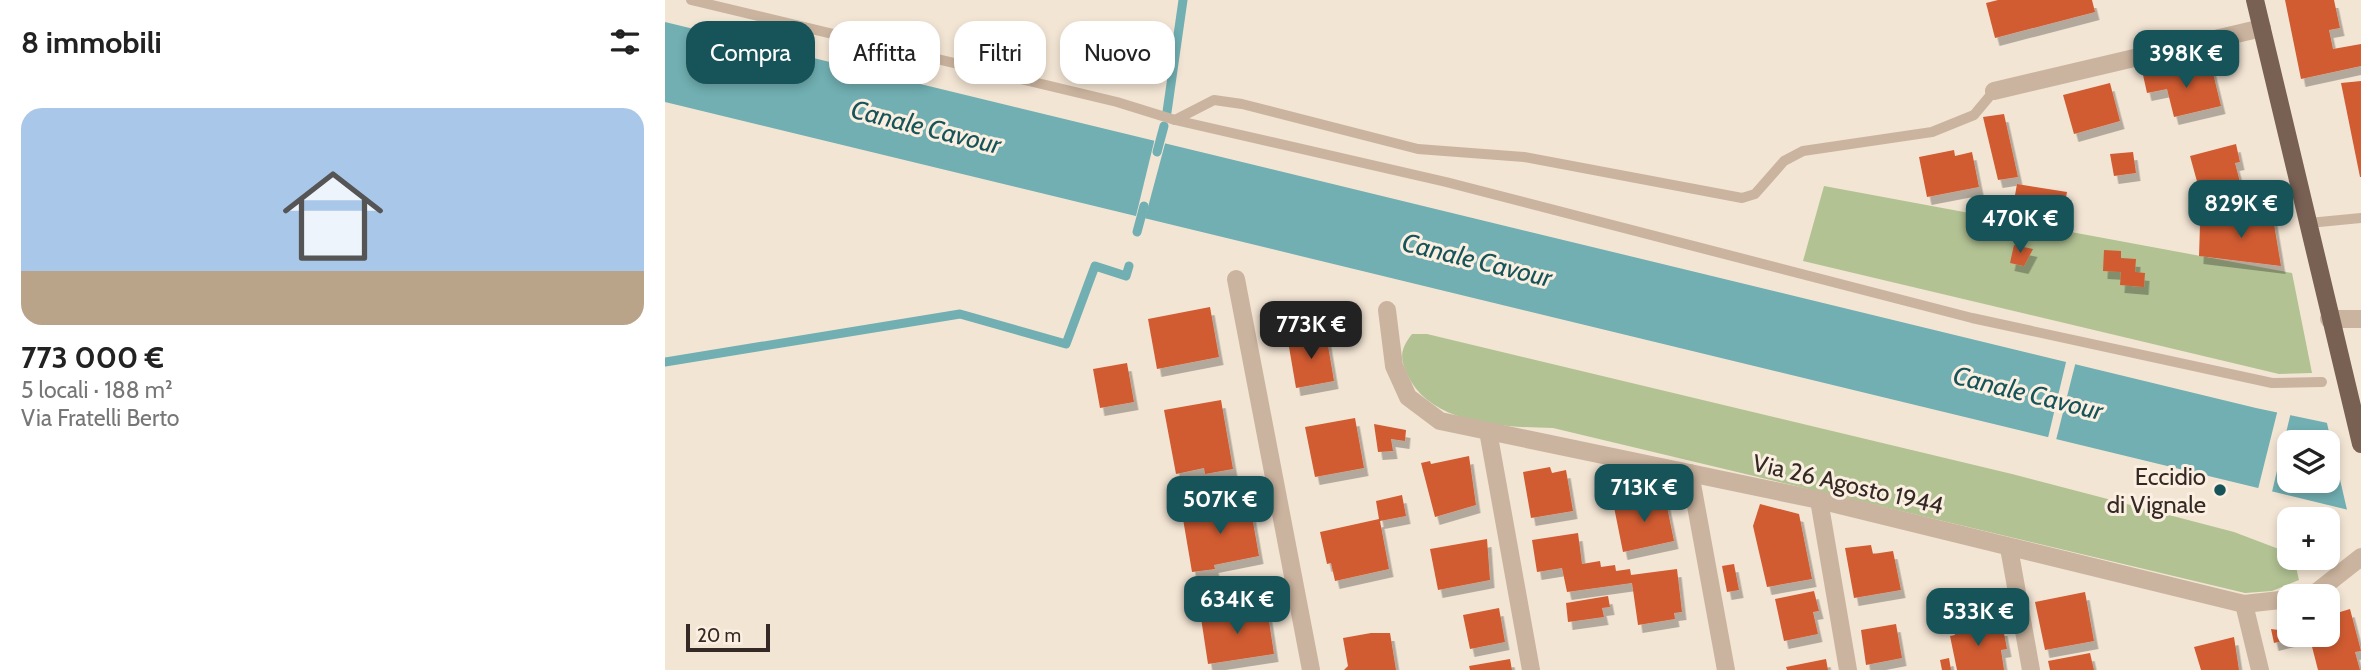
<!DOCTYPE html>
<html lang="it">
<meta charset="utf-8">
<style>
:root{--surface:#fff;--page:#f2f2f2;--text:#222;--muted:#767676;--accent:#165459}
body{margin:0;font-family:Cabin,sans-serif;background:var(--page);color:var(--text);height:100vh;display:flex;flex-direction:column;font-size:26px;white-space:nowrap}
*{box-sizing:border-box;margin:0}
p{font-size:23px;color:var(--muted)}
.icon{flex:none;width:38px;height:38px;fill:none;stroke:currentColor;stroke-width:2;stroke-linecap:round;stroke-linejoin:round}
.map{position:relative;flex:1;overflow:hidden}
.panel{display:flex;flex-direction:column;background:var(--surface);width:665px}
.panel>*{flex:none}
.hud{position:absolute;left:21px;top:21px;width:665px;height:63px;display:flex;gap:14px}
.buttons{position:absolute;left:1612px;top:430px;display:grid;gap:14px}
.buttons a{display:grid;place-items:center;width:63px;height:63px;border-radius:14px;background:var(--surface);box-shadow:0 4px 10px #0003;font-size:35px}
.scale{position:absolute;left:21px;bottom:18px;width:84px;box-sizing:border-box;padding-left:7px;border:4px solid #342924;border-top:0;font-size:19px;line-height:24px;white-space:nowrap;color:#342924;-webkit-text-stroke:5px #faefe0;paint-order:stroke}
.price{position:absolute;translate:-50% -60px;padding:0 16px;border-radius:14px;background:var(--accent);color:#fff;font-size:23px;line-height:46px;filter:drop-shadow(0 2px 4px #0008)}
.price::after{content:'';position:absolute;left:50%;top:42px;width:21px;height:16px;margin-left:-10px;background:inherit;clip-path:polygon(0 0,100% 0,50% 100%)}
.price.on{background:#222;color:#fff}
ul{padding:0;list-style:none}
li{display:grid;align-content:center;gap:14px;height:371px;padding:0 21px}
li span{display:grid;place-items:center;height:217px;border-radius:21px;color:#555}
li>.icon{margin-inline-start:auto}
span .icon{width:126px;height:126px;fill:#fffc;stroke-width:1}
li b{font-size:30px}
h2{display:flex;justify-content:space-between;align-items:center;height:84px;padding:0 21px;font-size:30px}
.chip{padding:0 24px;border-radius:21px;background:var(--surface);box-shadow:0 4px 10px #0003;font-size:24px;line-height:63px}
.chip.on{background:var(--accent);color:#fff}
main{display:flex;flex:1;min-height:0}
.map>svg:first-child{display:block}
.green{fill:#b2c293}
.water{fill:#71afb2;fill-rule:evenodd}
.pier{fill:#f3e5d4}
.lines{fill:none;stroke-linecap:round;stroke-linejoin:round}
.stream{stroke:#71afb2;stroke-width:9}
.building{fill:#d25b33;filter:url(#shadow)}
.lane{stroke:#cbb49f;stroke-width:10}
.street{stroke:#cbb49f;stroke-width:18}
.primary{stroke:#786053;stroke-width:18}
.poi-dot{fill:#165459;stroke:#faefe0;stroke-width:2.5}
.labels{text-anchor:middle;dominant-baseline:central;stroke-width:6;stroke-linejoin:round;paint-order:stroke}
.poi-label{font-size:24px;fill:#342924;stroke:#faefe0;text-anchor:end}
.street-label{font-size:24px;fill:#342924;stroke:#faefe0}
.water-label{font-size:26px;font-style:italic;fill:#165459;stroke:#faefe0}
</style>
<main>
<section class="panel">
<h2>8 immobili<svg class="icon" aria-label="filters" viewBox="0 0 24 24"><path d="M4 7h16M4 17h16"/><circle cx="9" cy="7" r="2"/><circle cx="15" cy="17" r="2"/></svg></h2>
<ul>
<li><span style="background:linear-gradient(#a9c7e8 75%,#b9a48a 0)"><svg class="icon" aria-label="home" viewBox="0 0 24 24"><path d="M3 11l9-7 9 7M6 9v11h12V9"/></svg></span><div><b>773 000 €</b><p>5 locali · 188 m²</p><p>Via Fratelli Berto</p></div></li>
</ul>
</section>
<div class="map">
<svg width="1696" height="670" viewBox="0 0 1696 670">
<defs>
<filter id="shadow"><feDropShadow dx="4.5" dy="8" stdDeviation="0" flood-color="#0004"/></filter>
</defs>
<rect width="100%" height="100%" fill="#f3e5d4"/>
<g class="green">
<polygon points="1159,186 1627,273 1647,373 1614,374 1138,261"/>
<path d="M747 334H762L1347 474 1569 532 1624 553V558H1629L1634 580 1607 591 1580 593 888 428C839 427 765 425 742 374 734 357 736 348 747 334Z"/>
</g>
<path class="water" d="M0 22 1591 408 1696 430V513L0 102ZM1624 443H1662V481H1624Z"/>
<g class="pier">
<polygon points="490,138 501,140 479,222 470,220"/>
<polygon points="1402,358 1411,361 1390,444 1382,442"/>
<polygon points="1613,409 1626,412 1606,496 1592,493"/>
<polygon points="1661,419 1696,426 1696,517 1683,514"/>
</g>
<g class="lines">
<g class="stream">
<polyline points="502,112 518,0"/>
<polyline points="492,152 499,126"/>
<polyline points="472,232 479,206"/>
<polyline points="0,362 295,314 401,344 430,266 461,276 464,266"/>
</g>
</g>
<g class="building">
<polygon points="1333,0 1427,0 1430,12 1330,38 1321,3"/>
<polygon points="1620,0 1669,0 1675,28 1664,30 1668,49 1696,44 1696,66 1636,79"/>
<polygon points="1546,65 1556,106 1509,117 1502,89 1482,93 1478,75 1498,70 1500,76"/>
<polygon points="1696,81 1696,177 1695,177 1676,83"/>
<polygon points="1445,83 1455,121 1409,134 1398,95"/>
<polygon points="1339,114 1353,177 1333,180 1318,117"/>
<polygon points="1571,144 1575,162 1570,163 1576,186 1536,196 1525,156"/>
<polygon points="1289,150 1290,156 1307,152 1314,187 1262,197 1254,157"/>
<polygon points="1468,152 1471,173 1449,176 1445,154"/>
<polygon points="1352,184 1402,192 1396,225 1346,217"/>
<polygon points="1607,212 1616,266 1534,256 1535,224"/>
<polygon points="1349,245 1368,249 1359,266 1345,263"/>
<polygon points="1439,250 1456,251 1456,258 1471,259 1470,272 1480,273 1479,287 1455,285 1456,272 1438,271"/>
<polygon points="545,307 554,357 492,369 483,319"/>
<polygon points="661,334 669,381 631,388 623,341"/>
<polygon points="462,363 469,402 435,408 428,369"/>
<polygon points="556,400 568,469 540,474 539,468 511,474 499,410"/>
<polygon points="690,418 699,468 650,477 640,427"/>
<polygon points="709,424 741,430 740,441 726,439 728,451 713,452"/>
<polygon points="804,456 811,505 770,517 756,463 765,461 766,464"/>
<polygon points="885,467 887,473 901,470 908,511 866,518 858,472"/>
<polygon points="737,495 741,516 715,521 724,569 670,581 666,563 662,564 655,532 714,519 711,501"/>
<polygon points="1000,497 1009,541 958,552 949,507"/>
<polygon points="567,504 568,508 585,505 594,556 549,565 550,569 527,572 517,513"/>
<polygon points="1095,504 1134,514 1147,579 1102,587 1088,526"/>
<polygon points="913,533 917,564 935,561 936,567 950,565 951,571 965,569 966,575 1012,569 1017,612 1009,613 1010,619 973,625 967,583 902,592 897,568 872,572 867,540"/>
<polygon points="822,539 825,580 773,590 765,549"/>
<polygon points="1206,545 1208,554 1228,551 1236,590 1189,598 1180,548"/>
<polygon points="1069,564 1074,590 1062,592 1057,566"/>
<polygon points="1149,591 1154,611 1148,612 1153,634 1119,641 1110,599"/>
<polygon points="1420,592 1429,641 1380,650 1370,602"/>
<polygon points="943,596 945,607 937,608 939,617 903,622 901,603"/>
<polygon points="602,608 609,654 543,664 536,618"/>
<polygon points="834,608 840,642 805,649 798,615"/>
<polygon points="1685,609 1696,651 1690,652 1695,670 1653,670 1644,635 1662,635 1662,616"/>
<polygon points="1306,623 1307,629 1338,628 1342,649 1336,650 1339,670 1292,670 1285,636 1290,635 1288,627"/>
<polygon points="1231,624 1237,658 1201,665 1196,630"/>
<polygon points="1624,628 1624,635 1637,636 1609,643 1606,629 1621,631"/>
<polygon points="706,633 725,633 731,670 679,670 683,666 678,638"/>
<polygon points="1569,637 1574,670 1536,670 1529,647"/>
<polygon points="1425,653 1429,670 1385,670 1383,661"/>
<polygon points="1284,658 1286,670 1277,670 1275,660"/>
<polygon points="845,659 847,670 805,670 804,666"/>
<polygon points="1161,659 1163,670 1122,670 1121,667"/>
</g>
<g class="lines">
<g class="lane">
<polyline points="26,0 452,102 510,120 781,182 1307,318 1607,383 1657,382"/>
<polyline points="510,120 549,100 577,104 753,149 859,157 1077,198 1090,194 1119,161 1138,151 1267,132 1309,115 1329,91"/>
<polyline points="1644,223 1696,218"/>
</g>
<g class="street">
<polyline points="1329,91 1597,28"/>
<polyline points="571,279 646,670"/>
<polyline points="722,310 729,366 743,397 775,421 1154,500 1579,604 1624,599"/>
<polyline points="1664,319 1696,319"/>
<polyline points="823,431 866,670"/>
<polyline points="1025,473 1061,670"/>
<polyline points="1154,500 1183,670"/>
<polyline points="1344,548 1366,670"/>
<polyline points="1636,597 1649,594 1696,557"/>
<polyline points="1579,604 1595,670"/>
</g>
<polyline class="primary" points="1590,0 1696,444"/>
</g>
<circle class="poi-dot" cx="1555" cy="490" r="7"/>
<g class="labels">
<g class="poi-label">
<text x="1541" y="476">Eccidio<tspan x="1541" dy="28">di Vignale</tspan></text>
</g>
<g class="street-label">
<text transform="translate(1183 484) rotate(13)">Via 26 Agosto 1944</text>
</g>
<g class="water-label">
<text transform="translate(261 127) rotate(14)">Canale Cavour</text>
<text transform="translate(812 260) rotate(14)">Canale Cavour</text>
<text transform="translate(1363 393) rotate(14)">Canale Cavour</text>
</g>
</g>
</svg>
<div class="buttons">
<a><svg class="icon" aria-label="layers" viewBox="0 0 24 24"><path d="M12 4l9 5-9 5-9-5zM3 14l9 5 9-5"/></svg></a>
<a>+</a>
<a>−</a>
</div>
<div class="scale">20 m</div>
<b class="price" style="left:1521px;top:90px">398K €</b>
<b class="price" style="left:1576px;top:240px">829K €</b>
<b class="price" style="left:1355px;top:255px">470K €</b>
<b class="price on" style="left:646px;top:361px">773K €</b>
<b class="price" style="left:979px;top:524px">713K €</b>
<b class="price" style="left:555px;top:536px">507K €</b>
<b class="price" style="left:572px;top:636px">634K €</b>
<b class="price" style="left:1313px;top:648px">533K €</b>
<div class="hud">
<a class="chip on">Compra</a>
<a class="chip">Affitta</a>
<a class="chip">Filtri</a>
<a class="chip">Nuovo</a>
</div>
</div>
</main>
